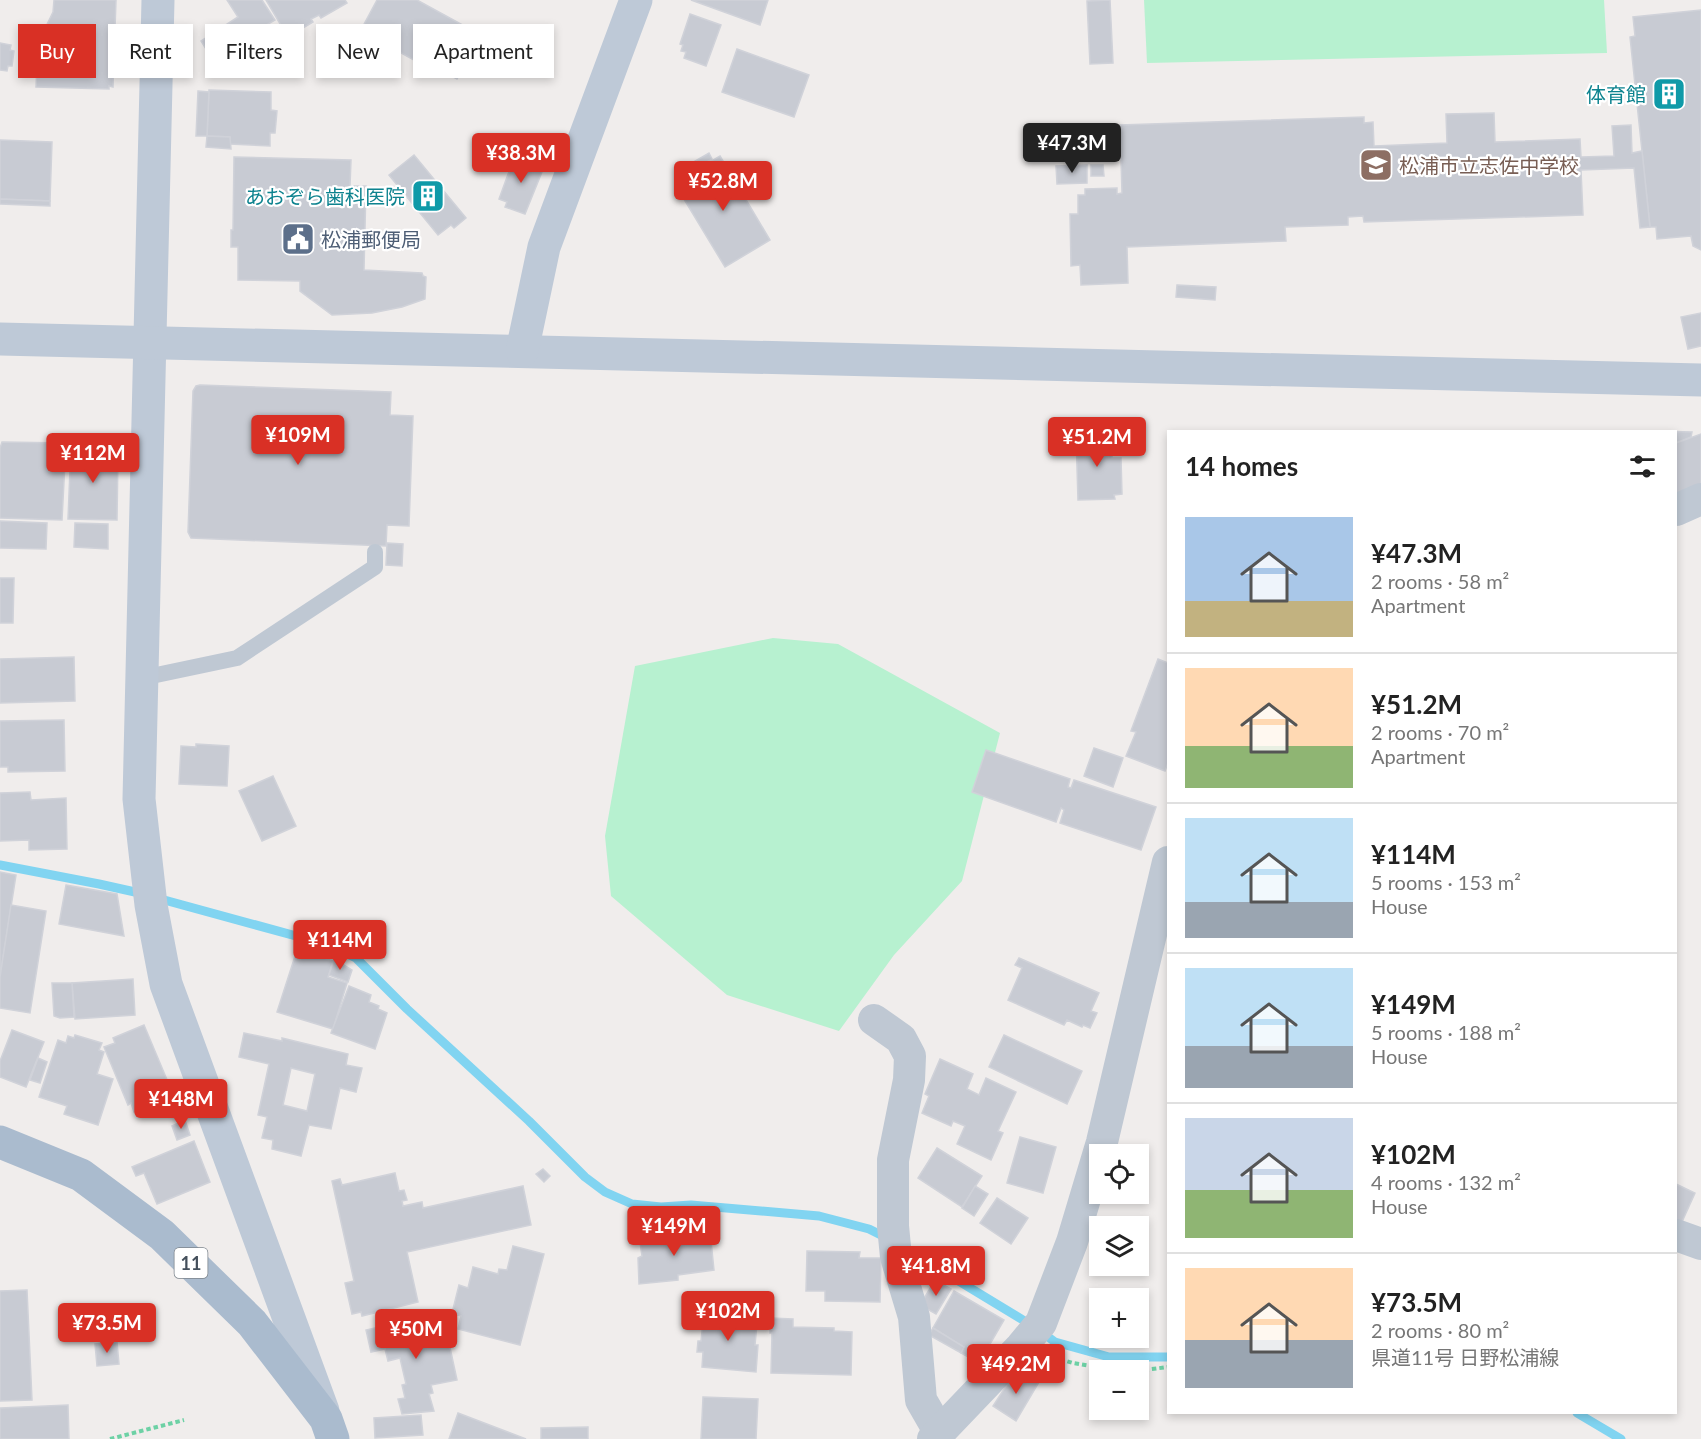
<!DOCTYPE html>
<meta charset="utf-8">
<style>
:root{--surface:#fff;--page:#f2f2f2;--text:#222;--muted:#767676;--line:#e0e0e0;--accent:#d93025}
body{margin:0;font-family:Lato,"Noto Sans JP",sans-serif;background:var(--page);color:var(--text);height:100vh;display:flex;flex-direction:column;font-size:22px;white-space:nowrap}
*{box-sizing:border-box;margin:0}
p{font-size:20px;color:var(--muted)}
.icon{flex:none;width:33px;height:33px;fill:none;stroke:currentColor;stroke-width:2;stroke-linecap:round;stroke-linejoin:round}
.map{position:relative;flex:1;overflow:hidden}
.sheet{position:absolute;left:1167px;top:430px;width:510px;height:984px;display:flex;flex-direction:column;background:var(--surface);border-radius:0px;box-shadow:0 3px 9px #0003}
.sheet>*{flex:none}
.guide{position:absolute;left:18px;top:24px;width:570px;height:54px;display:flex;gap:12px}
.controls{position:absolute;left:1089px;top:1144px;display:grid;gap:12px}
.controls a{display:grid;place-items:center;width:60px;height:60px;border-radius:0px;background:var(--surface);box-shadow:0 3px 9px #0003;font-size:30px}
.price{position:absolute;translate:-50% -51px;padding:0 14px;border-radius:6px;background:var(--accent);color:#fff;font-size:20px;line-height:39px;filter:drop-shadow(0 2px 3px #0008)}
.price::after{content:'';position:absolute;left:50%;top:36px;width:18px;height:14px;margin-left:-9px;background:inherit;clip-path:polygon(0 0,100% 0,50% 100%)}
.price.active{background:#222;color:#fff}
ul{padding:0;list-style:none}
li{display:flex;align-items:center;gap:18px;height:150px;padding:0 18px}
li+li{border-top:2px solid var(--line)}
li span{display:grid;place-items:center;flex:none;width:168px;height:120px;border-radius:0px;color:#555}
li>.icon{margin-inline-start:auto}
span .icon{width:72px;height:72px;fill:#fffc;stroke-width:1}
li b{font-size:26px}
h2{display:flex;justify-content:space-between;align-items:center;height:72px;padding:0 18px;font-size:26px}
.chip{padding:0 21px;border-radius:0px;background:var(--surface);box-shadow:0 3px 9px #0003;font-size:21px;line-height:54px}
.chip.active{background:var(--accent);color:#fff}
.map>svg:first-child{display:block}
.green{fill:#b7f1d0}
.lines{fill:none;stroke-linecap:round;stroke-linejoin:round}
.stream{stroke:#81d4f1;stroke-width:9}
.building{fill:#c8cbd3;stroke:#d0d2d9;stroke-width:1.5;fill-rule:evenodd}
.path{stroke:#6dd1a5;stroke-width:4;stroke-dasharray:4.5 3;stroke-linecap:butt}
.lane{stroke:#bfc8d3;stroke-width:16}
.street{stroke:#bfc8d3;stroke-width:32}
.secondary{stroke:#bec9d7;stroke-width:33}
.primary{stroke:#aabbce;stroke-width:33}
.labels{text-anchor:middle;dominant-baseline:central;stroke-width:4.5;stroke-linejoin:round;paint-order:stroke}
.shield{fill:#fff;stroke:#7c848c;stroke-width:1.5}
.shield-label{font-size:18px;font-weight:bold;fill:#444f5b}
.culture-label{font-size:20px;fill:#0d838f;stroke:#fff;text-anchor:end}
.education-label{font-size:20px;fill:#785e54;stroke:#fff;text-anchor:start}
.service-label{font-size:20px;fill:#4e5e75;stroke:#fff;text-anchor:start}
</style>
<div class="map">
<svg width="1701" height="1439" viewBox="0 0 1701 1439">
<rect width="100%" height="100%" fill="#f0edec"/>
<g class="green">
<polygon points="1144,0 1604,0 1607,53 1147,63"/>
<polygon points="773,638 838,644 1000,733 962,881 894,955 839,1031 727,995 611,896 605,836 635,666"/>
</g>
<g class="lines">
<g class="stream">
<polyline points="0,865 99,884 144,894"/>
<polyline points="157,898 329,945 356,958 407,1009 529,1121 585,1177 605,1192 632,1204 661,1207 691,1205 819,1216 869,1229 889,1239"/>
<polyline points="901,1246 1036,1328 1055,1342 1109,1357 1168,1357"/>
<polyline points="1577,1413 1621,1439"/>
</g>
</g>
<g class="building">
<polygon points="54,0 116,0 113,87 109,86 109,89 36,87 38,43 53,12"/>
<polygon points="227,0 262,0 275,20 253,33 258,41 228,62 226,59 216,65 201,41 238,17"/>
<polygon points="266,0 345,0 347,3 321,18 319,15 311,19 313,22 298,31 296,28 286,34"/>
<polygon points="377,0 417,0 481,35 457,79 446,73 444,76 429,67 430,65 423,60 421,64 394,49 396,46 388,42 386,45 371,37 373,34 362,28"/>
<polygon points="691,0 768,0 760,25"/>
<polygon points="1110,0 1113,63 1090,64 1087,1"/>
<polygon points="1701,10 1701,250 1693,246 1691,236 1657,239 1656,227 1650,227 1630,37 1635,36 1633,17"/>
<polygon points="690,14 721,25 706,66 684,58 686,52 681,51 683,45 680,44"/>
<polygon points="0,43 11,45 10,50 14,51 12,66 8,66 7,71 0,70"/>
<polygon points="737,49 809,75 794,117 722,92"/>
<polygon points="209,90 271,92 271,110 277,111 275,133 270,133 270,146 230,144 230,137 207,136"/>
<polygon points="198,91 209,92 207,136 196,136"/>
<polygon points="1494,113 1495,142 1580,139 1581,157 1614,156 1612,126 1631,125 1632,153 1642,151 1650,227 1640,228 1634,168 1581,170 1583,215 1364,222 1363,216 1348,217 1348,225 1285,227 1286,241 1127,247 1128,283 1081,285 1080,265 1071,266 1070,214 1078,214 1078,195 1085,195 1085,189 1117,188 1117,194 1122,193 1120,125 1364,117 1364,123 1373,122 1374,146 1447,143 1446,114"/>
<polygon points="207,136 230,137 231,149 206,147"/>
<polygon points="0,140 52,142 50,201 0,199"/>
<polygon points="709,153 712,159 687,174 683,168"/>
<polygon points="414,155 466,218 454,228 451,225 438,235 389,175"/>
<polygon points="515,155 544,167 525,214 505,207 507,202 499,199"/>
<polygon points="720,156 770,240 725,267 682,196 685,195 677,181"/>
<polygon points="234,157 351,160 350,186 366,186 364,270 422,273 423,276 426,277 425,299 402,307 372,313 332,315 300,291 300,281 238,280 238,247 231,247 231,230 233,230"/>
<polygon points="1087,165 1087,183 1057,184 1056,166"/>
<polygon points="1091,165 1103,165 1104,176 1091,176"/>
<polygon points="0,199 50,201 50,206 0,204"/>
<polygon points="1177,285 1216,287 1215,300 1176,297"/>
<polygon points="1701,313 1701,346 1688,349 1681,317"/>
<polygon points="200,385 391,392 390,415 413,416 409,526 387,525 386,546 191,538 188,532 193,391 196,386"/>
<polygon points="1655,431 1692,432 1691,437 1676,443 1676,432"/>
<polygon points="1112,433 1112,458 1121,458 1122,494 1114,495 1115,499 1078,500 1076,434"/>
<polygon points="1701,434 1701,488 1676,494 1676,443"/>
<polygon points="2,442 66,443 62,520 0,518 0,448"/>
<polygon points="71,445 101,446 101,454 118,455 117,520 68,519"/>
<polygon points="0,521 47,523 46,549 0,548"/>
<polygon points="75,523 108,524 108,549 74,547"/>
<polygon points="387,543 403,544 402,566 386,565"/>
<polygon points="0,578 14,578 13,623 0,623"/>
<polygon points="74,657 75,701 0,703 0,659"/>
<polygon points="1158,659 1168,663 1168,763 1165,771 1126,756 1136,732 1131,731"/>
<polygon points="64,720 65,771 8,772 8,767 0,767 0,721"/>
<polygon points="196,744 229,746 227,786 179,784 181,746 196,747"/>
<polygon points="1094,748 1123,758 1113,787 1084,776"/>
<polygon points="986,750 1070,779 1068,787 1071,788 1074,780 1156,807 1141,850 1060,823 1064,810 1061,808 1056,822 972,792"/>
<polygon points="273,776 296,826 262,841 239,791"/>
<polygon points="30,792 31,800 66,798 67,849 29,850 29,840 0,841 0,793"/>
<polygon points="0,872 16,875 0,977"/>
<polygon points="66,885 117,894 124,936 59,924"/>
<polygon points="11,905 46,911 30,1013 0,1008 0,977"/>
<polygon points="297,950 333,961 328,977 347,983 333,1029 277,1012"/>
<polygon points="1019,958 1099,993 1091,1011 1097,1013 1090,1028 1083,1025 1082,1027 1067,1020 1064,1025 1008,1000 1022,968 1015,965"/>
<polygon points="334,959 352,970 348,982 329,975"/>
<polygon points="133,979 135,1015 75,1019 72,983"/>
<polygon points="52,983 72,983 74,1017 60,1018 54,1016"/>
<polygon points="349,986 371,995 369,1002 379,1006 378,1009 387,1013 375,1049 331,1033"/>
<polygon points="144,1025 176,1101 147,1113 145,1108 134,1112 131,1103 128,1105 104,1047 115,1043 113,1038"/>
<polygon points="12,1030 44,1042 26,1087 0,1077 0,1061"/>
<path d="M244 1033 282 1041V1038L348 1054 346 1065 362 1068 356 1092 340 1088 331 1129 309 1125 301 1156 272 1149 273 1140 262 1138 267 1117 258 1115 269 1064 239 1057ZM291 1068 315 1074 307 1111 283 1105Z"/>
<polygon points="75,1035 102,1043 99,1050 104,1052 97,1074 113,1079 98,1125 64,1114 67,1106 39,1097 58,1040 66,1043 68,1036 74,1038"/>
<polygon points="1004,1035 1082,1071 1067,1104 989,1067"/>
<polygon points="38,1058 47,1062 40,1083 30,1080"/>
<polygon points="940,1059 973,1074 967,1089 979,1095 986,1078 1016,1092 998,1131 1003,1133 991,1160 957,1144 965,1126 953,1121 951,1126 922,1113 929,1096 925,1094"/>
<polygon points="185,1120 190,1135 177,1140 172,1126"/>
<polygon points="1020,1137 1056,1147 1043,1193 1007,1183"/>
<polygon points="194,1141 210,1182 157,1204 144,1173 136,1176 132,1167"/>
<polygon points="937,1148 982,1176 962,1207 918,1178"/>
<polygon points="543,1169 550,1176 544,1182 536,1174"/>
<polygon points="395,1173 399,1191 404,1190 407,1200 402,1201 403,1206 422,1202 423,1208 523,1186 531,1225 407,1252 418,1302 362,1316 361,1312 352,1314 345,1283 354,1281 332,1181 340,1179 342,1185"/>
<polygon points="1676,1184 1695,1193 1681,1224 1676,1222"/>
<polygon points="975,1186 988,1194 974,1216 962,1208"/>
<polygon points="997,1198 1028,1218 1011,1244 980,1223"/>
<polygon points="710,1231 714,1270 678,1275 678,1280 639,1284 638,1258 642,1256 639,1236 655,1234 656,1238"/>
<polygon points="513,1246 544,1254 520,1345 458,1329 461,1316 452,1313 459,1285 468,1288 473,1267 498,1274 499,1269 507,1270"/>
<polygon points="807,1251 860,1252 859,1258 881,1258 880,1302 825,1301 825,1291 806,1291"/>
<polygon points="935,1280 951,1289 936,1314 920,1305"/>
<polygon points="27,1290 32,1400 0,1401 0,1291"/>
<polygon points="954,1291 1004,1320 979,1363 961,1353 964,1347 933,1328"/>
<polygon points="735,1308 734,1322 757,1324 755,1345 758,1345 756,1372 702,1367 703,1352 697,1352 698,1341 701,1341 704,1312"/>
<polygon points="419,1318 423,1335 446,1329 457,1380 431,1385 433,1393 429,1394 434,1411 402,1414 398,1399 405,1398 402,1385 406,1384 400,1358 388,1361 385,1349 371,1352 366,1330"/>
<polygon points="770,1318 793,1319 793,1327 834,1328 834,1331 852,1332 851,1375 771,1373 772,1333 770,1333"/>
<polygon points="933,1328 964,1347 961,1353 929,1335"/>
<polygon points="117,1342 119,1364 97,1366 95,1344"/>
<polygon points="1019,1370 1039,1382 1016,1421 993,1406 1008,1383 1010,1385"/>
<polygon points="703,1397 758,1399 756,1439 701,1439"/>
<polygon points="68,1405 69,1439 0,1439 0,1408"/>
<polygon points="458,1413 526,1439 449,1439"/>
<polygon points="421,1415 423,1435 375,1438 374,1418"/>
<polygon points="588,1427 588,1439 541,1439 541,1428"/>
</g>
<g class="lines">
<g class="path">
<polyline points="1053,1357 1073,1363 1119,1371"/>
<polyline points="1137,1371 1168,1367"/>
<polyline points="110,1439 184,1420"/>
</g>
<polyline class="lane" points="142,678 237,658 375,567 375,552"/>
<g class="street">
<polyline points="1676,510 1701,499"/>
<polyline points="874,1020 901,1039 910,1056 909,1080 893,1160 893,1226 896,1257 914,1317 921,1400 940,1433"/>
<polyline points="1676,1235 1701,1244"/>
<polyline points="933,1439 1021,1347 1041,1323 1072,1242 1102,1142 1168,862"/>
</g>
<g class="secondary">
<polyline points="158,0 139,799 151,905 166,984 323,1411"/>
<polyline points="0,339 1701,380"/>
<polyline points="522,351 544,247 636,0"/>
</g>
<polyline class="primary" points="0,1142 81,1175 162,1235 252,1323 326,1419 333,1439"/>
</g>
<defs>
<g id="building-square" transform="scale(1.725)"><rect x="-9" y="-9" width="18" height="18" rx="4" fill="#0f9aa8" stroke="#fff"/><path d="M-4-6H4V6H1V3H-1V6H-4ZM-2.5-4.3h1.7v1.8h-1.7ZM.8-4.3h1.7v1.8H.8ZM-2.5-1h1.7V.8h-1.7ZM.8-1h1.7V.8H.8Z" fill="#fff"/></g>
<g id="school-square" transform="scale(1.725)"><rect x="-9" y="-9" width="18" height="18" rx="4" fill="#8d6e63" stroke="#fff"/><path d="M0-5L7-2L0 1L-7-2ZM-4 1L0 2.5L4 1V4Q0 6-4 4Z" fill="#fff"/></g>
<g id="civic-square" transform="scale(1.725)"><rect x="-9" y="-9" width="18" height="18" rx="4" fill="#5c6f8a" stroke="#fff"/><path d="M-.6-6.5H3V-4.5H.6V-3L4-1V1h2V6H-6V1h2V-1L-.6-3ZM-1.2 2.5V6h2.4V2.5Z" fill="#fff"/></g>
</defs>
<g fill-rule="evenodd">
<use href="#building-square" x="1669" y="94"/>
<use href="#school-square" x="1376" y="165"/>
<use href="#building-square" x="428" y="196"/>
<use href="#civic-square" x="298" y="239"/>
</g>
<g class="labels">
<rect class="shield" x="174.5" y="1248" width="33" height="30" rx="4.5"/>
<g class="shield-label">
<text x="191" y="1263">11</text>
</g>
<g class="culture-label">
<text x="1646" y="94">体育館</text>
<text x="405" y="196">あおぞら歯科医院</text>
</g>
<g class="education-label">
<text x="1399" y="165">松浦市立志佐中学校</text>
</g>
<g class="service-label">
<text x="321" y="239">松浦郵便局</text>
</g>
</g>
</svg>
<div class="controls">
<a><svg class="icon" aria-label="locate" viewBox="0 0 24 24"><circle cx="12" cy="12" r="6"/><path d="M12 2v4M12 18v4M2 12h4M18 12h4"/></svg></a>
<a><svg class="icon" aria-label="layers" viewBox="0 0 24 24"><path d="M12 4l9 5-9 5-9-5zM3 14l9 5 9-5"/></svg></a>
<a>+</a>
<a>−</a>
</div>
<b class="price active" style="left:1072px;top:174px">¥47.3M</b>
<b class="price" style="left:521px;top:184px">¥38.3M</b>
<b class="price" style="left:723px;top:212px">¥52.8M</b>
<b class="price" style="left:298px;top:466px">¥109M</b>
<b class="price" style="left:1097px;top:468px">¥51.2M</b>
<b class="price" style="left:93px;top:484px">¥112M</b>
<b class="price" style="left:340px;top:971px">¥114M</b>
<b class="price" style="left:181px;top:1130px">¥148M</b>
<b class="price" style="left:674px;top:1257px">¥149M</b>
<b class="price" style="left:936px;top:1297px">¥41.8M</b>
<b class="price" style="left:728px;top:1342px">¥102M</b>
<b class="price" style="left:107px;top:1354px">¥73.5M</b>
<b class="price" style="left:416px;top:1360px">¥50M</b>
<b class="price" style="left:1016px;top:1395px">¥49.2M</b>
<div class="guide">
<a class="chip active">Buy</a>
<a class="chip">Rent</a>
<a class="chip">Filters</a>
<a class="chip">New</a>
<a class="chip">Apartment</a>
</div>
<section class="sheet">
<h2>14 homes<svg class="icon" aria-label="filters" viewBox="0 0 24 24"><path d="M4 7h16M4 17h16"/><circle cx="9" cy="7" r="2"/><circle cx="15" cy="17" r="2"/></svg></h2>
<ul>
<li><span style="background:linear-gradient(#a9c7e8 70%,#c2b280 0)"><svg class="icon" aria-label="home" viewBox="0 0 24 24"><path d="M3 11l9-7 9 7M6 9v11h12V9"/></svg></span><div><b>¥47.3M</b><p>2 rooms · 58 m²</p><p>Apartment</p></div></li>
<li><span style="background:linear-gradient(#ffd9b3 65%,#8fb573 0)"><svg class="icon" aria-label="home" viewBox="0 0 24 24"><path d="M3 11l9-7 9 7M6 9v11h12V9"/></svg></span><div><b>¥51.2M</b><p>2 rooms · 70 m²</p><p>Apartment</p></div></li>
<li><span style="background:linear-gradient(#bfe0f5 70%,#9aa5b1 0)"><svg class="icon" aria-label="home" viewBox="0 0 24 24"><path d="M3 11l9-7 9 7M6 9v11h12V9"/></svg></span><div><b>¥114M</b><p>5 rooms · 153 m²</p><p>House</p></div></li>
<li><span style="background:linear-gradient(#bfe0f5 65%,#9aa5b1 0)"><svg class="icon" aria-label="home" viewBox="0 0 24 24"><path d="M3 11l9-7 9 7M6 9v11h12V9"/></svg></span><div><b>¥149M</b><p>5 rooms · 188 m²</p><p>House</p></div></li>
<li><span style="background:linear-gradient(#c9d6e8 60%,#8fb573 0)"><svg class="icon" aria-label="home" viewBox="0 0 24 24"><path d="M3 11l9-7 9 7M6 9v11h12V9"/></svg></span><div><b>¥102M</b><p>4 rooms · 132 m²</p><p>House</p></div></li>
<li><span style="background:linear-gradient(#ffd9b3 60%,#9aa5b1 0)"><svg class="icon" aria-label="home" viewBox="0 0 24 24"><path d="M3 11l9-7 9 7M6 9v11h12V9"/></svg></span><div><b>¥73.5M</b><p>2 rooms · 80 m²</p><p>県道11号 日野松浦線</p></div></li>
</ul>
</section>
</div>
